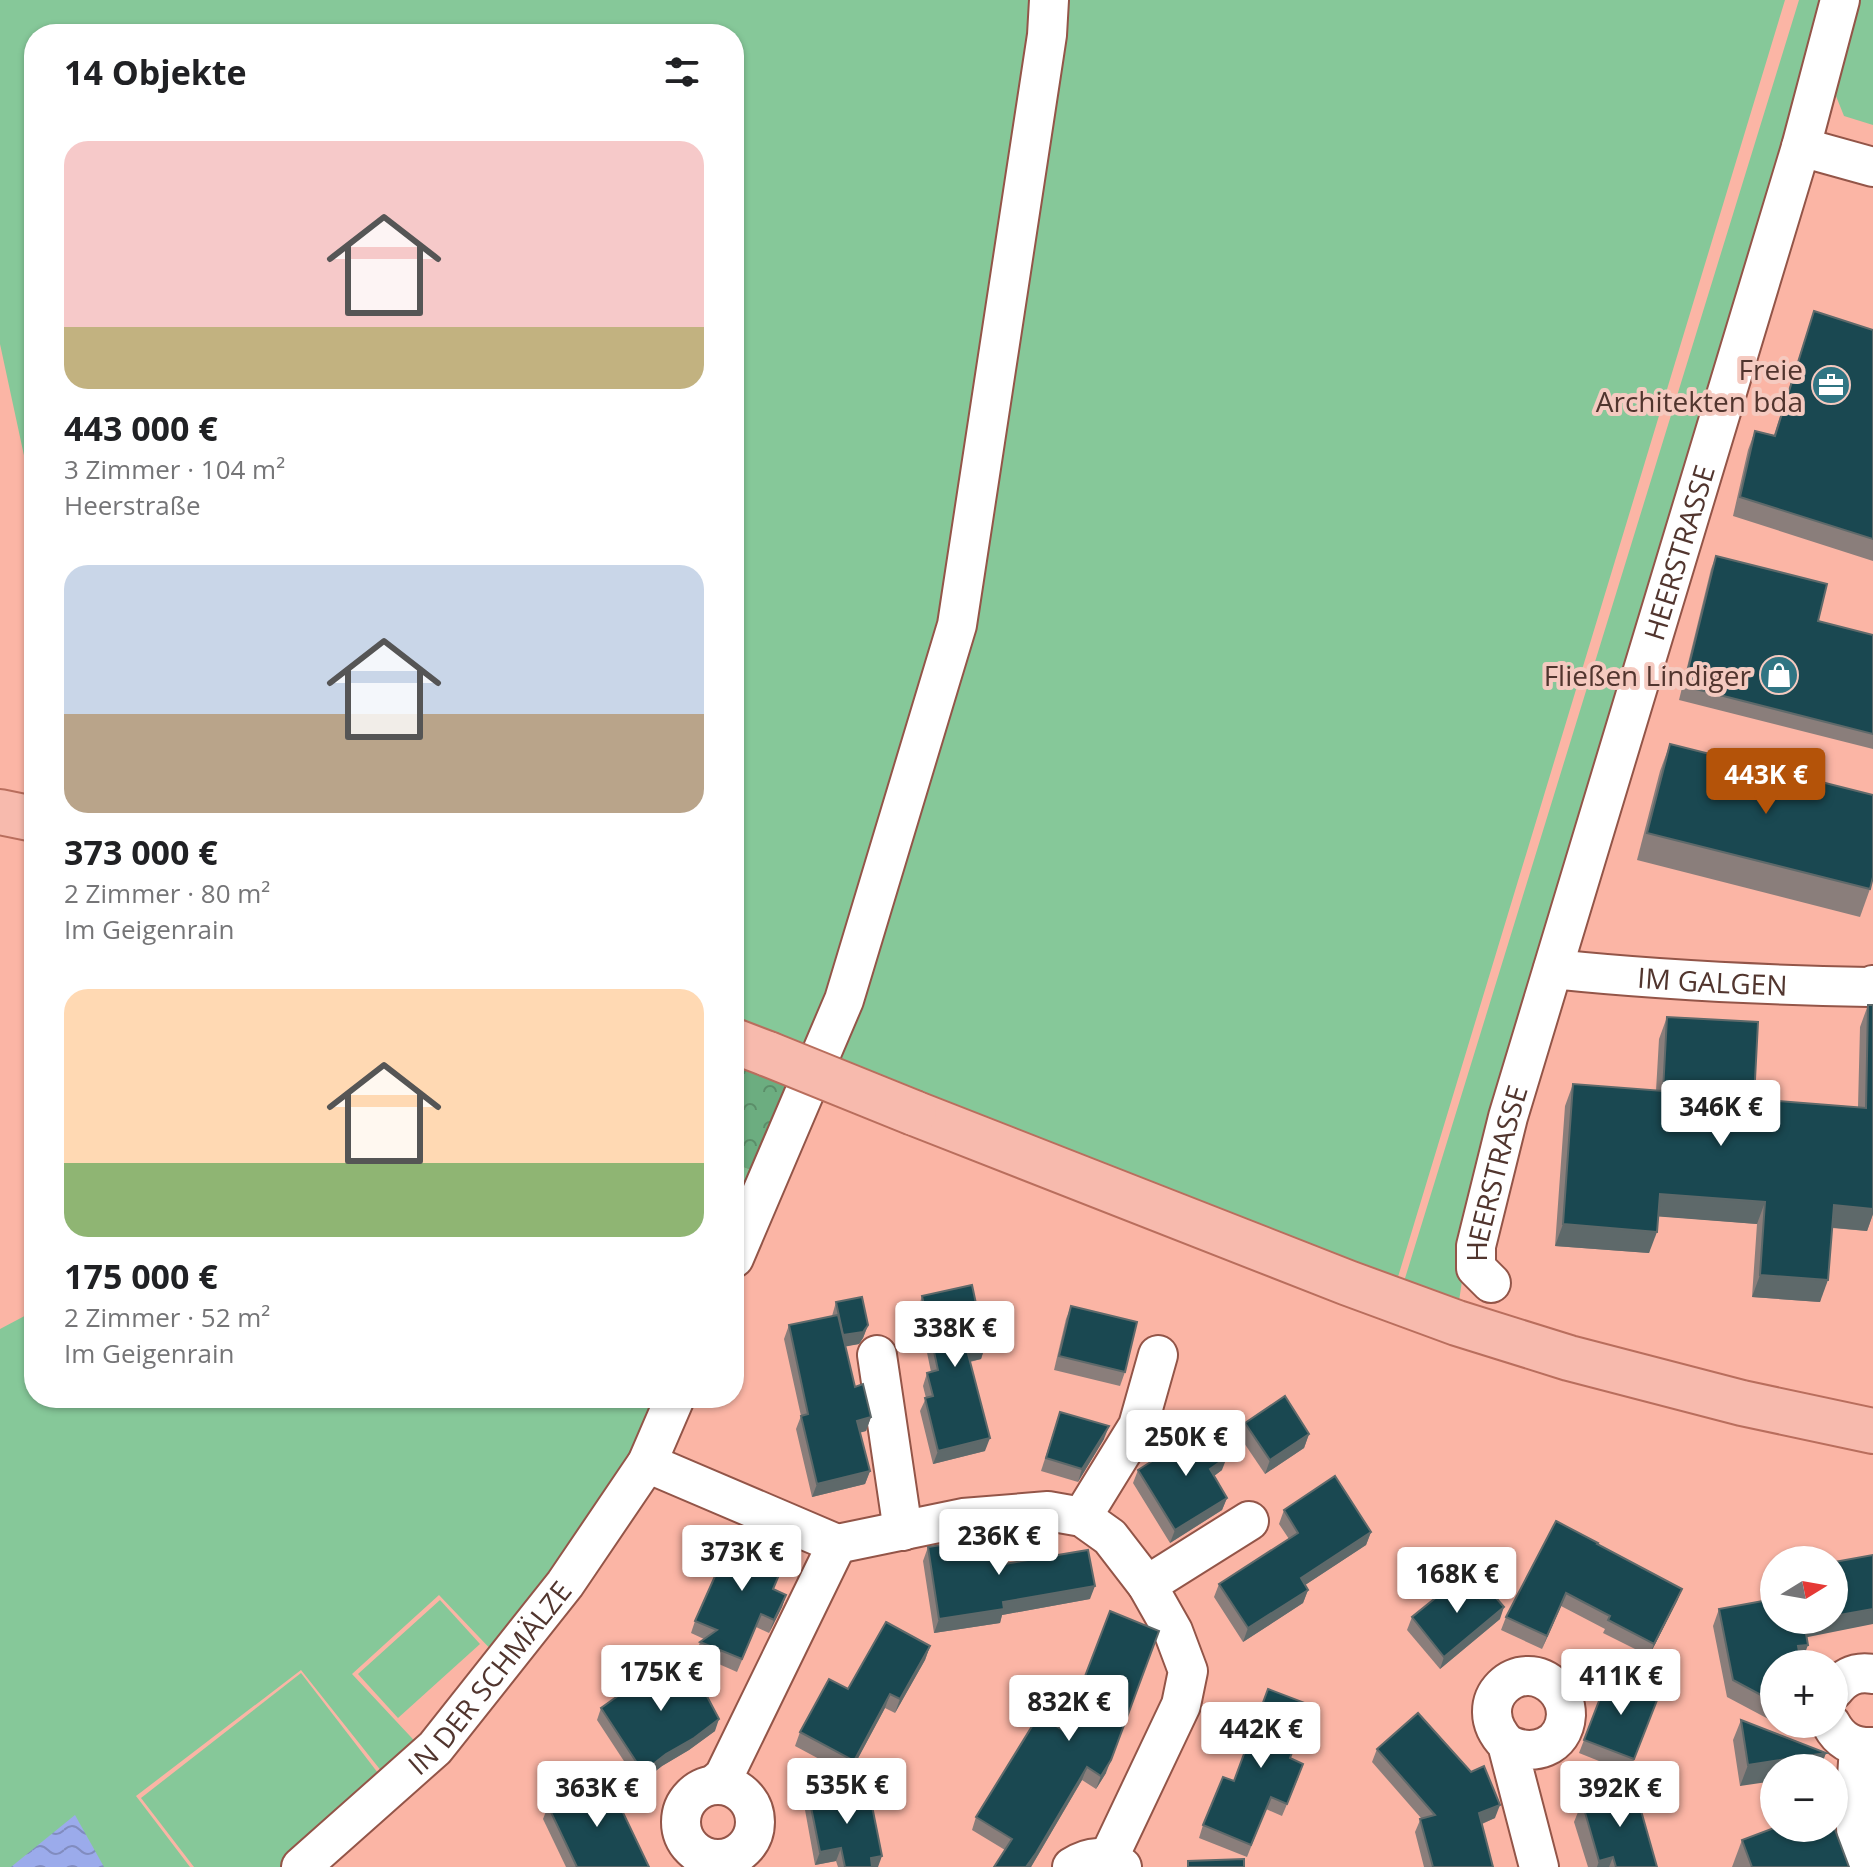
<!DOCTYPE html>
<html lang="de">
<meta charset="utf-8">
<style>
:root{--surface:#fff;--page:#f6f6f6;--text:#202124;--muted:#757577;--accent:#b45309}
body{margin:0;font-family:"Open Sans",sans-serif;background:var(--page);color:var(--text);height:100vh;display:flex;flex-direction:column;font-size:30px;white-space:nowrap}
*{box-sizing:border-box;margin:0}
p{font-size:26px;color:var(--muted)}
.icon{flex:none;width:44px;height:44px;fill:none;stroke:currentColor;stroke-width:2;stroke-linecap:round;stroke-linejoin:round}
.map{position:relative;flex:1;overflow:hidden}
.drawer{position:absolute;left:24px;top:24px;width:720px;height:1384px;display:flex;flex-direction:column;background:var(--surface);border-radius:32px;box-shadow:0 2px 6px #0004}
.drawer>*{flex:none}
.needle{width:52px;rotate:79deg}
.tools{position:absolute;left:1760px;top:1546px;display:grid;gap:16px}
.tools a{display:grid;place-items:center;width:88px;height:88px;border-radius:50%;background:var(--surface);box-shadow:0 2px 6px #0004;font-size:40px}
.price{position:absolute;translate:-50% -68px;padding:0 18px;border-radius:8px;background:#fff;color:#222;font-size:26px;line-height:52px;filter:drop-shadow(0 2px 4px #0008)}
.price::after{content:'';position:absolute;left:50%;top:48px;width:24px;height:18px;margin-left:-12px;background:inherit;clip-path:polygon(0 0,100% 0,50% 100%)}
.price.current{background:var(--accent);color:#fff}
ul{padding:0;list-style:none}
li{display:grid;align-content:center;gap:16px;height:424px;padding:0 40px}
li span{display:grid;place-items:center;height:248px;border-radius:24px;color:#555}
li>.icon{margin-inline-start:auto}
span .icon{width:144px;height:144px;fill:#fffc;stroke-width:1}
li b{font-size:34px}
h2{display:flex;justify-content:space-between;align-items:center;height:96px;padding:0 40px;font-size:34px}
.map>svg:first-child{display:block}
.green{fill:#86c899}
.forest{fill:url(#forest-crowns)}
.water{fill:url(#water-waves)}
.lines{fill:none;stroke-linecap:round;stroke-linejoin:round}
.street-casing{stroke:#935548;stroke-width:42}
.primary-casing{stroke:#b96e5d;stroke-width:48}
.street{stroke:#fff;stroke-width:38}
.primary{stroke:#f7baad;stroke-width:44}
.primary-bridge-casing{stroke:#b96e5d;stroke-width:48;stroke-linecap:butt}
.primary-bridge{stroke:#f7baad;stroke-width:44}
.wall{fill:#8a7e7b}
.shaded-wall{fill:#5e696a}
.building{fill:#1a4851;stroke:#5e696a;stroke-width:2}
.labels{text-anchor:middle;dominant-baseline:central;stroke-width:8;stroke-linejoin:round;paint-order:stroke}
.poi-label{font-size:28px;fill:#51352e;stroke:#f5cac0;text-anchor:end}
.street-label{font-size:28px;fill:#51352e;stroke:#f5cac0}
</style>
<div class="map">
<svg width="1873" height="1867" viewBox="0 0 1873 1867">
<defs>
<pattern id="forest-crowns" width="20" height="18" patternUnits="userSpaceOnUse" patternTransform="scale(2)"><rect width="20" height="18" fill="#6cad80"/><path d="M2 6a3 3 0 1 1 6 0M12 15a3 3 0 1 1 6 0" fill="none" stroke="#5b8e69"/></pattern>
<pattern id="water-waves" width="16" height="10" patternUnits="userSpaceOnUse" patternTransform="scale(2)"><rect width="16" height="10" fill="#9babeb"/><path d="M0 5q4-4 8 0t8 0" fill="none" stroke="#818cbf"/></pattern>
</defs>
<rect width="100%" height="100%" fill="#fbb5a5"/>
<g class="green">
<polygon points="0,0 1043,0 954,624 806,1077 734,1049 734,34 34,34 34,502 0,344"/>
<polygon points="1052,0 1785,0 1391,1300 813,1081 961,629"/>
<polygon points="1799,0 1832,0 1465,1260 1456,1322 1398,1301"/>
<polygon points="1854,0 1873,0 1873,125 1844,116 1832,86"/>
<polygon points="734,1164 765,1175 734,1246"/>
<polygon points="34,1311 34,1398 668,1398 498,1657 439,1595 352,1674 424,1751 390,1782 301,1670 136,1796 190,1867 0,1867 0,1329"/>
<polygon points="440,1600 480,1644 398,1718 358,1674"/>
<polygon points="301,1673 388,1786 285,1867 194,1867 141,1798"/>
</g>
<polygon class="forest" points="734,1060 803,1086 765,1175 734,1164"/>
<polygon class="water" points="75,1815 104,1867 11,1867"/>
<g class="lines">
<g class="street-casing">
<g id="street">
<polyline points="1801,147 1873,167"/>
<path id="s1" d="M1553 969C1658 980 1764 985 1869 987L1873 985"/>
<polyline points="734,1258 844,1000 957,625 1047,35 1049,0"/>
<path id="s2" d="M1491 1283 1476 1268V1246L1508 1117 1801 147 1840 0"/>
<polyline points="877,1355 903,1531"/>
<polyline points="647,1463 837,1544 963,1518 1048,1511 1082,1517 1110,1537 1147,1585 1173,1631 1188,1671 1181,1705 1108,1859"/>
<polyline points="1082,1517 1138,1426 1158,1355"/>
<polyline points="1147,1585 1249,1521"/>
<path d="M1834 1690C1844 1677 1856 1671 1873 1674"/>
<path d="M1831 1724C1840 1741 1854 1748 1873 1747"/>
<path d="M1507 1744C1532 1757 1564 1748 1566 1715 1566 1704 1562 1695 1555 1688 1521 1653 1465 1701 1507 1744L1539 1867"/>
<polyline points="715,1784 724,1776 837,1544"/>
<circle cx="718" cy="1822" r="37"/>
<path id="s3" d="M301 1867 435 1748 565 1584 647 1463 675 1398"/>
<path d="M1072 1867C1089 1856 1106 1854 1122 1867"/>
<polyline points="1858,1867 1855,1808 1859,1747"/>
</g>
</g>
<g class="primary-casing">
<g id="primary">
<polyline points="0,812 34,819"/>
<polyline points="734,1041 768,1054"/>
<polyline points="914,1113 1348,1283 1457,1323 1569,1358 1742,1403 1873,1431"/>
</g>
</g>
<use href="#street" class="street"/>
<use href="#primary" class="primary"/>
<g class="primary-bridge-casing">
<polyline id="primary-bridge" points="768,1054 914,1113"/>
</g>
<use href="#primary-bridge" class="primary-bridge"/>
</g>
<g class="wall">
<polygon points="1814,311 1873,330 1873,561 1733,516 1748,450 1755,431 1774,435"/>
<polygon points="1716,556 1818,621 1873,635 1873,749 1679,700 1711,569"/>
<polygon points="1670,744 1870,889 1860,917 1637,860 1660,771"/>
<polygon points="1868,1005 1873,1005 1873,1214 1867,1231 1832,1228 1820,1302 1752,1297 1757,1224 1659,1216 1649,1253 1555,1246 1565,1106 1573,1084 1656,1091 1659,1039 1667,1017 1754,1099 1858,1107 1860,1027"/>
<polygon points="922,1296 985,1346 981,1359 970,1362 985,1451 933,1464 920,1411 926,1398 923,1386 927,1373 931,1372 918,1309"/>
<polygon points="836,1302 868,1325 863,1338 859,1344 845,1346 855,1387 871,1417 866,1431 860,1432 870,1471 865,1484 812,1497 796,1429 801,1416 784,1339 789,1325 832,1316"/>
<polygon points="1071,1306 1125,1372 1120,1386 1054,1370 1066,1319"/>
<polygon points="1060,1412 1104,1439 1078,1482 1041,1471"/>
<polygon points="1245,1423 1309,1434 1304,1448 1265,1474 1240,1437"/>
<polygon points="1138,1470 1222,1470 1214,1476 1227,1498 1222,1510 1170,1543 1133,1483"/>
<polygon points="1284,1510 1371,1532 1366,1545 1305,1585 1308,1590 1303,1603 1243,1642 1214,1597 1219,1584 1289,1539 1279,1524"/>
<polygon points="1597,1544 1682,1589 1677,1601 1649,1656 1603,1633 1605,1629 1561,1606 1542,1649 1501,1630 1506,1617"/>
<polygon points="928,1547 998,1565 1090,1599 1002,1615 1000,1623 934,1633 923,1561"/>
<polygon points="784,1564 773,1589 786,1595 782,1607 769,1633 756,1627 737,1672 696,1654 700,1642 704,1639 691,1633 695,1621"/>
<polygon points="1459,1591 1500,1619 1440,1669 1407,1630 1412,1617"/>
<polygon points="1719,1609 1807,1637 1802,1661 1774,1664 1774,1722 1727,1697 1713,1626"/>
<polygon points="930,1646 925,1660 895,1713 885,1708 849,1775 795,1746 800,1732 848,1689"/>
<polygon points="1609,1675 1659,1695 1629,1773 1579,1753"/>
<polygon points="645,1680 715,1731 689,1750 662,1766 639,1784 597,1720 601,1708"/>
<polygon points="1039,1715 1106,1773 1096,1789 1082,1780 1031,1867 994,1867 1005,1850 972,1830 976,1817"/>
<polygon points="1741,1720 1826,1753 1820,1768 1774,1768 1740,1786 1733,1740"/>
<polygon points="1779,1724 1809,1724 1804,1737"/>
<polygon points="1377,1749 1495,1818 1482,1824 1493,1867 1424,1867 1415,1832 1421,1818 1372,1762"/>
<polygon points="1299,1776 1282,1816 1266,1809 1247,1857 1199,1838 1203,1825 1234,1781"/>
<polygon points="809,1797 847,1798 878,1867 838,1867 836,1861 815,1865 805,1810"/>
<polygon points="1582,1802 1657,1867 1588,1867 1574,1822"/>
<polygon points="548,1806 649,1867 566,1867 543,1819"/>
<polygon points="1742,1840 1849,1867 1732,1867"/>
</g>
<g class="shaded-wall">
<polygon points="1660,1194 1765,1202 1757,1224 1652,1216"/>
<polygon points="1834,1205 1873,1209 1873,1214 1867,1231 1826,1227"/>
<polygon points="1563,1224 1657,1232 1649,1253 1555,1246"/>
<polygon points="1760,1275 1828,1280 1820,1302 1752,1297"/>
<polygon points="868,1325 863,1338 859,1344 838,1348 842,1335"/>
<polygon points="985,1346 981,1359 963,1363 967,1350"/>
<polygon points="871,1417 866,1431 852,1435 857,1421"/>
<polygon points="1109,1426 1104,1439 1078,1482 1082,1469"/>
<polygon points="1309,1434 1304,1448 1265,1474 1270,1460"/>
<polygon points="990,1438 985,1451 933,1464 938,1451"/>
<polygon points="1227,1457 1222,1470 1206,1482 1210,1469"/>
<polygon points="870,1471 865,1484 812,1497 817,1484"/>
<polygon points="1227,1498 1222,1510 1170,1543 1175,1530"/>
<polygon points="1371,1532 1366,1545 1296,1591 1301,1578"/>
<polygon points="1095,1586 1090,1599 1002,1615 1000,1623 934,1633 939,1619 1003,1602"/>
<polygon points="1682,1589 1677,1601 1649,1656 1654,1644"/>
<polygon points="1308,1590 1303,1603 1243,1642 1248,1628"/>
<polygon points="1566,1593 1561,1606 1542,1649 1547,1636"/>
<polygon points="786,1595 782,1607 769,1633 774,1620"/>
<polygon points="1504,1607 1500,1619 1440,1669 1444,1657"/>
<polygon points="1873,1609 1873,1624 1798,1639 1804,1622 1815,1620 1834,1620 1834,1616"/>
<polygon points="1159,1631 1106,1773 1096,1789 1101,1776"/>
<polygon points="1808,1645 1802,1661 1792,1663 1798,1646"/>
<polygon points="930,1646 925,1660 895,1713 900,1699"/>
<polygon points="890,1694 885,1708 849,1775 854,1761"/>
<polygon points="719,1719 715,1731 689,1750 662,1766 639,1784 643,1772 666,1754"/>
<polygon points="1826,1753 1820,1768 1774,1768 1774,1781 1740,1786 1748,1765"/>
<polygon points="1087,1767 1082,1780 1031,1867 1026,1867"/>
<polygon points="1500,1805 1495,1818 1474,1827 1479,1813"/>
<polygon points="841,1848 836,1861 815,1865 820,1852"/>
<polygon points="882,1856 878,1867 868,1867 871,1858"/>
<polygon points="1613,1857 1609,1867 1597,1867 1599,1861"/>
</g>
<g class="building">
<polygon points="1814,311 1873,330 1873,539 1740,497 1755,431 1775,436"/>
<polygon points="1716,556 1827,584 1818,621 1873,635 1873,734 1684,686"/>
<polygon points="1670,744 1873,795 1873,877 1870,889 1647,833"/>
<polygon points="1868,1005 1873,1005 1873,1209 1834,1205 1828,1280 1760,1275 1765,1202 1660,1194 1657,1232 1563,1224 1573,1084 1663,1091 1667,1017 1758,1022 1754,1099 1866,1108"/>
<polygon points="972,1285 985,1346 967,1350 990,1438 938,1451 925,1398 933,1396 927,1373 938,1370 922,1296"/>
<polygon points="862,1297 868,1325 863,1332 843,1335 836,1302"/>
<polygon points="1071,1306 1137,1322 1125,1372 1059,1356"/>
<polygon points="838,1315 855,1387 863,1384 871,1417 857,1421 870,1471 817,1484 801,1416 808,1414 789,1325"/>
<polygon points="1285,1396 1309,1434 1270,1460 1245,1423"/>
<polygon points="1060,1412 1109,1426 1082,1469 1046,1458"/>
<polygon points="1206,1427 1227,1457 1210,1469 1227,1498 1175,1530 1138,1470"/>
<polygon points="1335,1476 1371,1532 1301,1578 1308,1590 1248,1628 1219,1584 1298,1533 1284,1510"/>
<polygon points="1556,1521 1598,1543 1597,1544 1682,1589 1654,1644 1608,1620 1610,1616 1566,1593 1547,1636 1506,1617"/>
<polygon points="736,1529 789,1551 773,1589 786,1595 774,1620 761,1614 742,1659 700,1642 717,1630 695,1621"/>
<polygon points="994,1537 998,1565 1088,1550 1095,1586 1003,1602 1004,1609 939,1619 928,1547"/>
<polygon points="1873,1555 1873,1609 1834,1616 1834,1562"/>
<polygon points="1477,1576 1504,1607 1444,1657 1412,1617 1454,1583 1459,1591"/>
<polygon points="1774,1599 1774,1620 1815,1620 1804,1622 1808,1645 1798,1646 1801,1664 1774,1664 1774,1702 1733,1680 1719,1609"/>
<polygon points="1110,1611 1159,1631 1111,1760 1101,1776 1087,1767 1036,1853 1026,1867 994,1867 1012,1839 976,1817 1039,1715 1064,1731"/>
<polygon points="886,1622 930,1646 900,1699 890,1694 854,1761 800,1732 829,1679 848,1689"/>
<polygon points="684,1653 719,1719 694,1738 666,1754 643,1772 601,1708 643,1678 645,1680"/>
<polygon points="1609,1675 1659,1695 1634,1759 1584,1740"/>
<polygon points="1268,1689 1310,1705 1290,1758 1303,1764 1287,1804 1271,1797 1251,1845 1203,1825 1223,1777 1234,1781"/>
<polygon points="1418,1713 1471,1772 1484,1766 1500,1805 1479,1813 1493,1867 1433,1867 1420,1819 1435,1815 1377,1749"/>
<polygon points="1741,1720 1826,1753 1748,1765"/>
<polygon points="606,1777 649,1867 577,1867 548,1806"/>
<polygon points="867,1781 882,1856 871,1858 872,1867 845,1867 841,1848 820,1852 809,1797 850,1790 844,1801"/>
<polygon points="1634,1786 1657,1867 1616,1867 1613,1857 1599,1861 1582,1802"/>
<polygon points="1834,1827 1849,1867 1752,1867 1742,1840 1774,1828 1834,1828"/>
<polygon points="1244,1859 1244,1867 1188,1867 1188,1861"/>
</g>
<defs>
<g id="office-disc" transform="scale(2)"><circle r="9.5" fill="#307583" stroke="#f5cac0"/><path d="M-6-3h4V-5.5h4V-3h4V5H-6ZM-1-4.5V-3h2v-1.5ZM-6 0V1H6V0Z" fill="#fff"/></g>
<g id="shop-disc" transform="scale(2)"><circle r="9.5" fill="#307583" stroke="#f5cac0"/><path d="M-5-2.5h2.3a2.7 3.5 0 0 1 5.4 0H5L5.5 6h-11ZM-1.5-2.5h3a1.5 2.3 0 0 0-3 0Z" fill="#fff"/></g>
</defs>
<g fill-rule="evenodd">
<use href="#office-disc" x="1831" y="385"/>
<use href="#shop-disc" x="1779" y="675"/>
</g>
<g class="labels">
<g class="poi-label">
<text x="1803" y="369">Freie<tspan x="1803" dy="32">Architekten bda</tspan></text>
<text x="1751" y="675">Fließen Lindiger</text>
</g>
<g class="street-label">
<text stroke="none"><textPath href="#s2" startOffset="766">HEERSTRASSE</textPath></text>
<text stroke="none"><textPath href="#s1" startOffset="160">IM GALGEN</textPath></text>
<text stroke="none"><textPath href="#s2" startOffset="118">HEERSTRASSE</textPath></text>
<text stroke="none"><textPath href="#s3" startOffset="268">IN DER SCHMÄLZE</textPath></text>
</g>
</g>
</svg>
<div class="tools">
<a><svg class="needle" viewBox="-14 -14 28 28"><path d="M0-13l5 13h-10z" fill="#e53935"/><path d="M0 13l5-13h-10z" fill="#757577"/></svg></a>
<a>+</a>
<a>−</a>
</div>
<b class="price current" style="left:1766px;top:816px">443K €</b>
<b class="price" style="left:1721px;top:1148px">346K €</b>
<b class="price" style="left:955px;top:1369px">338K €</b>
<b class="price" style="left:1186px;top:1478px">250K €</b>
<b class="price" style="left:999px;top:1577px">236K €</b>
<b class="price" style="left:742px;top:1593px">373K €</b>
<b class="price" style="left:1457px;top:1615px">168K €</b>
<b class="price" style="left:661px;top:1713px">175K €</b>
<b class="price" style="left:1621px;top:1717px">411K €</b>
<b class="price" style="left:1069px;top:1743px">832K €</b>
<b class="price" style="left:1261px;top:1770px">442K €</b>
<b class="price" style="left:847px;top:1826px">535K €</b>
<b class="price" style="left:597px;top:1829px">363K €</b>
<b class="price" style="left:1620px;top:1829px">392K €</b>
<section class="drawer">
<h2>14 Objekte<svg class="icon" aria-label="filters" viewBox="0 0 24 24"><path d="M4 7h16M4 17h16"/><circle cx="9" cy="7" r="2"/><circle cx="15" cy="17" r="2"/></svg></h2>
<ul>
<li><span style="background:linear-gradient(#f6c9c9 75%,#c2b280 0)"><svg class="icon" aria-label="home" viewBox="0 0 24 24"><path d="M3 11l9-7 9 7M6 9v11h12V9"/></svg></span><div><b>443 000 €</b><p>3 Zimmer · 104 m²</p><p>Heerstraße</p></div></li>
<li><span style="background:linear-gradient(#c9d6e8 60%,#b9a48a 0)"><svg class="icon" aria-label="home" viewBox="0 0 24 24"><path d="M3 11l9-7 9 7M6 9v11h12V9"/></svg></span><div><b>373 000 €</b><p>2 Zimmer · 80 m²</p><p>Im Geigenrain</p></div></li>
<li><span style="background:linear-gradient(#ffd9b3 70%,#8fb573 0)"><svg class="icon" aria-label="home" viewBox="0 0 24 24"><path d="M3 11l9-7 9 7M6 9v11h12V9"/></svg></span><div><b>175 000 €</b><p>2 Zimmer · 52 m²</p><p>Im Geigenrain</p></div></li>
</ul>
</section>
</div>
